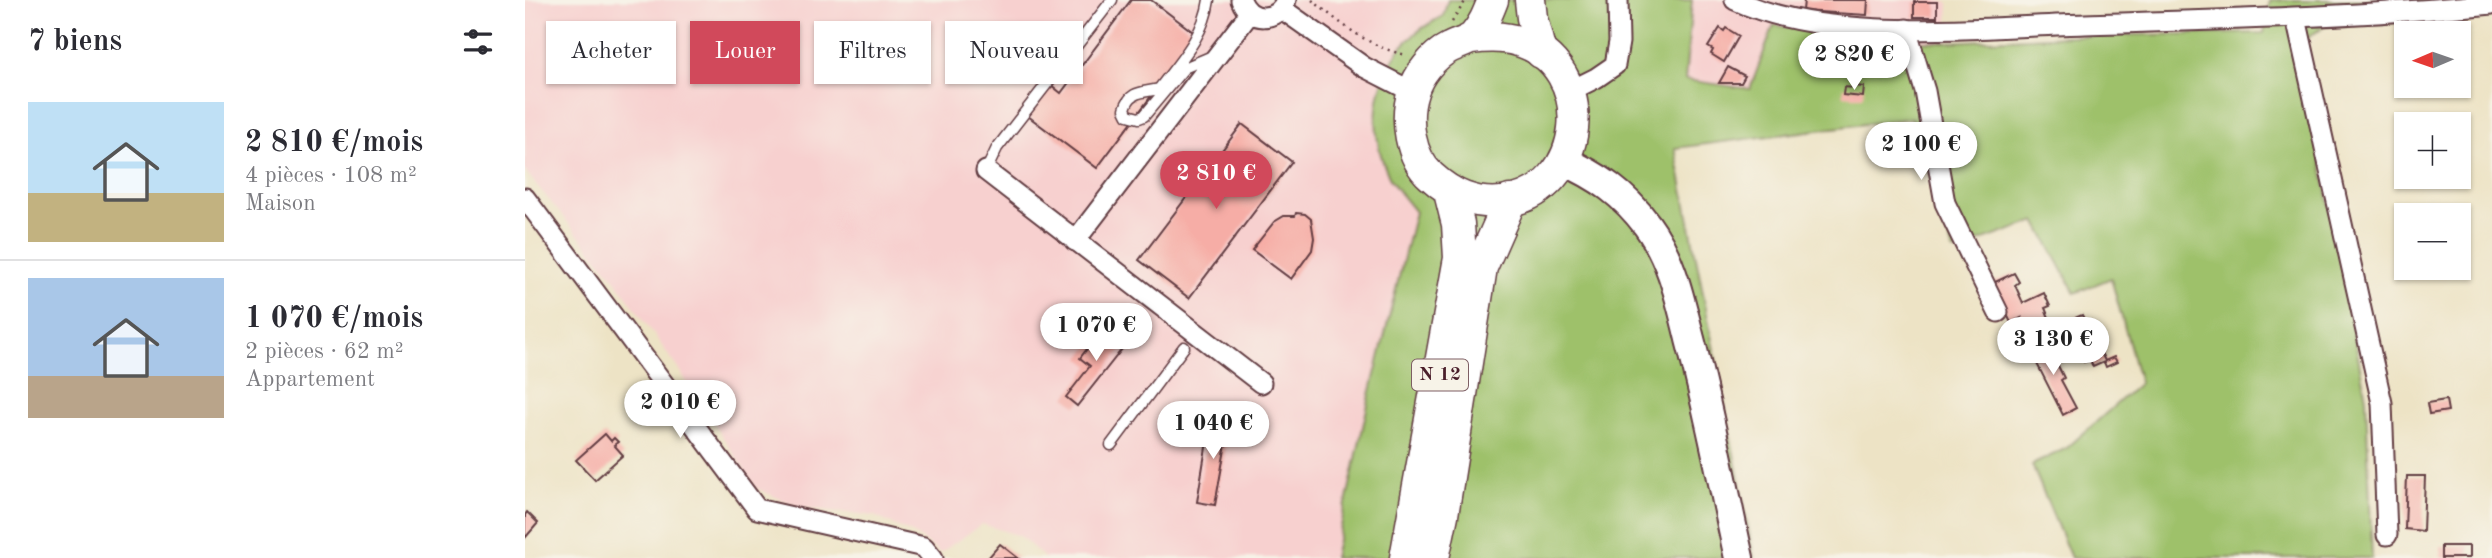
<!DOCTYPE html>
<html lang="fr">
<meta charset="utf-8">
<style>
:root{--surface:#fff;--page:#f2f2f3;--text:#2b2b33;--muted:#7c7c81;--line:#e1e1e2;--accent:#d1495b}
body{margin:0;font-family:"Old Standard TT",serif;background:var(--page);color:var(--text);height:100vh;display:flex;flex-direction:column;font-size:26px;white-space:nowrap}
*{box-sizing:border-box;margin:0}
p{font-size:23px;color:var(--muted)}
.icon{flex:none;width:38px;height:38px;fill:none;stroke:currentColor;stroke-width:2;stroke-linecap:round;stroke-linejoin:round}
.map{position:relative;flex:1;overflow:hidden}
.side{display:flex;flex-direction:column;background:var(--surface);width:525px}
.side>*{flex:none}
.top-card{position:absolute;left:21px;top:21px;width:665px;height:63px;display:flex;gap:14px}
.needle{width:46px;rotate:268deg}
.controls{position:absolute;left:1869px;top:21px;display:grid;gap:14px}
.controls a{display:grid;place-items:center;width:77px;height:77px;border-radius:0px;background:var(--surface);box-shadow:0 2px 5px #0004;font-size:35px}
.price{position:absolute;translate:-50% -60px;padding:0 16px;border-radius:24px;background:#fff;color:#222;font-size:23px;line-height:46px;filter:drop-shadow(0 2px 4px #0008)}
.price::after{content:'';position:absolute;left:50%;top:42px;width:21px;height:16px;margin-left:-10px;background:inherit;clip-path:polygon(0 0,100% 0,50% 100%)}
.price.on{background:var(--accent);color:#fff}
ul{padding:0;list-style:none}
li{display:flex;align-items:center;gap:21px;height:175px;padding:0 28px}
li+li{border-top:2px solid var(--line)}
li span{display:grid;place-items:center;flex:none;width:196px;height:140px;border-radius:0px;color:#555}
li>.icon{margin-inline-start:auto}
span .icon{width:84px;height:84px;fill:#fffc;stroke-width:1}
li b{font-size:30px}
h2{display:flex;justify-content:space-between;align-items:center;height:84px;padding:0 28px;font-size:30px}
.pill{padding:0 24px;border-radius:0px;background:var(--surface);box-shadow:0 2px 5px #0004;font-size:24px;line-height:63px}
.pill.on{background:var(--accent);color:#fff}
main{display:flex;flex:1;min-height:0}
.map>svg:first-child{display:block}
.built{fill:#f7d0cf}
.green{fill:#9ec16b;stroke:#74704b;stroke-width:2}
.building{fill:#f6ada6}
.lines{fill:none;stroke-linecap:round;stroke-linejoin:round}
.service-casing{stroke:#623c42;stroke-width:13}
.minor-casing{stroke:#623c42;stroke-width:23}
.secondary-casing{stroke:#623c42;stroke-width:32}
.primary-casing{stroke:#623c42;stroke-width:33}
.trunk-casing{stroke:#623c42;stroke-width:35}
.path{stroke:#623c42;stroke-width:2.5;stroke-dasharray:2 5;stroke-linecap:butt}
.service{stroke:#fff;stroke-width:10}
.minor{stroke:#fff;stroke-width:19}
.secondary{stroke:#fff;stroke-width:28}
.primary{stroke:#fff;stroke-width:30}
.trunk{stroke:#fff;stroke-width:32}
.labels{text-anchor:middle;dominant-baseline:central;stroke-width:5;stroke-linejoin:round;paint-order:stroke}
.shield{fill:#f7f3e8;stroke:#7e5f64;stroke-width:2}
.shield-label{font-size:19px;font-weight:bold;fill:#4a1f2b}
</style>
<main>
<section class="side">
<h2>7 biens<svg class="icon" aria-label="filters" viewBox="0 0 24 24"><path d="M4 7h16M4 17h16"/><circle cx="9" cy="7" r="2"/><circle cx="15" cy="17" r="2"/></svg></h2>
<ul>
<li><span style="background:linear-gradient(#bfe0f5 65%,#c2b280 0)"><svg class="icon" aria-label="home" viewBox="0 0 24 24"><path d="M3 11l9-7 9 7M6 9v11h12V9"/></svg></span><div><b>2 810 €/mois</b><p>4 pièces · 108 m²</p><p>Maison</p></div></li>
<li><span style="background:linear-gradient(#a9c7e8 70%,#b9a48a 0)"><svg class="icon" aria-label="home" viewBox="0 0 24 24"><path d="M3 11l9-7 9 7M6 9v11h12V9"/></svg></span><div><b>1 070 €/mois</b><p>2 pièces · 62 m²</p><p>Appartement</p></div></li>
</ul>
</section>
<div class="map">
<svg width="1967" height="558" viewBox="0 0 1967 558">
<rect width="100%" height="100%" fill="#f7f3e8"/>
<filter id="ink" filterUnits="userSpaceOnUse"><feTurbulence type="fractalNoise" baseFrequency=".0143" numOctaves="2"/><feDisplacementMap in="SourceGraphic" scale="14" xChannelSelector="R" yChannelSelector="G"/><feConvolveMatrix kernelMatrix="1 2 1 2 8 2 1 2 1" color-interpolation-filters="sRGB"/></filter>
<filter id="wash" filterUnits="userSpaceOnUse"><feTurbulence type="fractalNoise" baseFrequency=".00686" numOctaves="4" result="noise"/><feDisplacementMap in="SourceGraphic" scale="28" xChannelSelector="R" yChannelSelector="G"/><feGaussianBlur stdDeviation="1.57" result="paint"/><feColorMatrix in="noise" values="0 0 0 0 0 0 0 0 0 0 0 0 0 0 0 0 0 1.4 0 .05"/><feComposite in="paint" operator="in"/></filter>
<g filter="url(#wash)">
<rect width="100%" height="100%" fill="#ede3c5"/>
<g class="built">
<polygon points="0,0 923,0 918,16 897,27 853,94 851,138 864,178 890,211 845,395 809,558 520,558 495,536 457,524 415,553 389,534 349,516 273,507 231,488 156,373 89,278 0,171"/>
<polygon points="1167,0 1413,0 1424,3 1422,42 1338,39 1225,89 1160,80"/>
</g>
<path class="green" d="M923 0H1167L1160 80 1225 89 1249 25 1338 39 1422 42 1543 36 1739 33 1745 0H1919L1920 20 1799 26 1774 45 1841 398 1847 558H1546L1507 465 1542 448 1615 383 1586 278 1550 293 1511 221 1428 251 1387 118 1150 148 1229 558H809L845 395 890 212C882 201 870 189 864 177 845 137 847 90 872 53 883 36 901 25 918 16Z"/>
<g id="blocks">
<g class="building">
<polygon points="606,0 626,0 672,35 572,168 503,116 526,85 536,93"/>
<polygon points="1279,0 1343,0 1342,15 1278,11"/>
<rect x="1389" y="2" width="23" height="15"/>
<polygon points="1195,28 1199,31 1201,28 1214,36 1199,62 1186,54 1188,50 1183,47"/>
<polygon points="1203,67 1220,76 1216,83 1194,83"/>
<polygon points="1329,86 1339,87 1338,97 1318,95 1319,87 1329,88"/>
<polygon points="717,124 767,162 664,298 614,260"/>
<polygon points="771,213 780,214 786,219 789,238 787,250 766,279 727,250 749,222 759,216 770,216"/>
<polygon points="1489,273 1494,282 1490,285 1498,303 1519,293 1525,306 1520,308 1525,320 1501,329 1500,327 1495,329 1493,326 1496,318 1486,323 1468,283"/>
<polygon points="1557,315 1580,361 1589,357 1592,362 1581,367 1579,362 1568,367 1565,360 1559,362 1540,322"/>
<polygon points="579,327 601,344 552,406 541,397 565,366 555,358"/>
<polygon points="1521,341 1539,378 1536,380 1551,408 1538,415 1505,350"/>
<polygon points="1921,400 1923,411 1904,414 1902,403"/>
<polygon points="686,417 705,421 690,505 672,502"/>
<polygon points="80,434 86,441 89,438 93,442 89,445 98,455 70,480 51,460"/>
<polygon points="1882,476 1900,476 1898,531 1880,529"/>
<polygon points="2,512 13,523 0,538 0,515"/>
<polygon points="475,544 493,558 463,558"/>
<rect x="1916" y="546" width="28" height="12"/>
</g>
</g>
</g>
<g filter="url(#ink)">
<use href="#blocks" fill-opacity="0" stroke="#623c42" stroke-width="2"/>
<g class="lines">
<g class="service-casing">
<g id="service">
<path d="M684 0C679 36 655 61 634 89 618 93 605 90 600 109L603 115 614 118 619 116 659 68 685 57"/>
<polyline points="461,171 472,148 587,0"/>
<polyline points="586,445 659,347"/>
</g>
</g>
<g class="minor-casing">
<g id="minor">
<path d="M716 0C725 23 752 22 761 0"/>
<path d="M1210 0C1302 44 1459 27 1560 24 1696 20 1832 17 1967 4"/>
<polyline points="757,9 839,67 888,92"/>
<polyline points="1771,18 1857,403 1862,535"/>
<polyline points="1381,29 1400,91 1420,203 1473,312"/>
<polyline points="1045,91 1071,78 1090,65 1094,42 1093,0"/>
<polyline points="461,171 736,383"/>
<polyline points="0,198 232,509 399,547 408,558"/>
<polyline points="550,241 725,13"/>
</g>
</g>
<g class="secondary-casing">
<path id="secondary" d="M1039 161C1073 176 1099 194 1122 225 1147 259 1155 299 1165 339 1184 411 1198 485 1214 558"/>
</g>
<g class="primary-casing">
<g id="primary">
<polyline points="1005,0 1007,18 1016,53"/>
<path d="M946 39C962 37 977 36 993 41 1075 65 1063 193 978 202 949 205 927 195 906 176 885 157 879 119 888 92 893 75 908 56 924 48 932 44 941 42 948 37 958 26 963 13 968 0"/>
</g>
</g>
<g class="trunk-casing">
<g id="trunk">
<polyline points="881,558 935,258 933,224 925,192"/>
<polyline points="908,558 917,515 956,267 985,201"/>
</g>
</g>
<g class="path">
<path d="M787 0C816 24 845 48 882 55"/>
<polyline points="927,22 941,0"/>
</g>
<use href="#service" class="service"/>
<use href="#minor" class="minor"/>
<use href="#secondary" class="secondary"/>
<use href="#primary" class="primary"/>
<use href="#trunk" class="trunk"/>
</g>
</g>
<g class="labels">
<rect class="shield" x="887" y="359.5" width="56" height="31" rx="5"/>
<g class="shield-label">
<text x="915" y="375">N 12</text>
</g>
</g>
</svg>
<div class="controls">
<a><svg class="needle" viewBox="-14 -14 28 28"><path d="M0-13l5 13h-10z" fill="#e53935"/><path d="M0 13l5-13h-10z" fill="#7c7c81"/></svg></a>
<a>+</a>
<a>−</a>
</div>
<b class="price" style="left:1329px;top:92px">2 820 €</b>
<b class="price" style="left:1396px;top:182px">2 100 €</b>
<b class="price on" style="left:691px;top:211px">2 810 €</b>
<b class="price" style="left:571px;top:363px">1 070 €</b>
<b class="price" style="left:1528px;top:377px">3 130 €</b>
<b class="price" style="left:155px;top:440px">2 010 €</b>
<b class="price" style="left:688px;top:461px">1 040 €</b>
<div class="top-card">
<a class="pill">Acheter</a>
<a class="pill on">Louer</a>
<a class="pill">Filtres</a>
<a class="pill">Nouveau</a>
</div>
</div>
</main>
